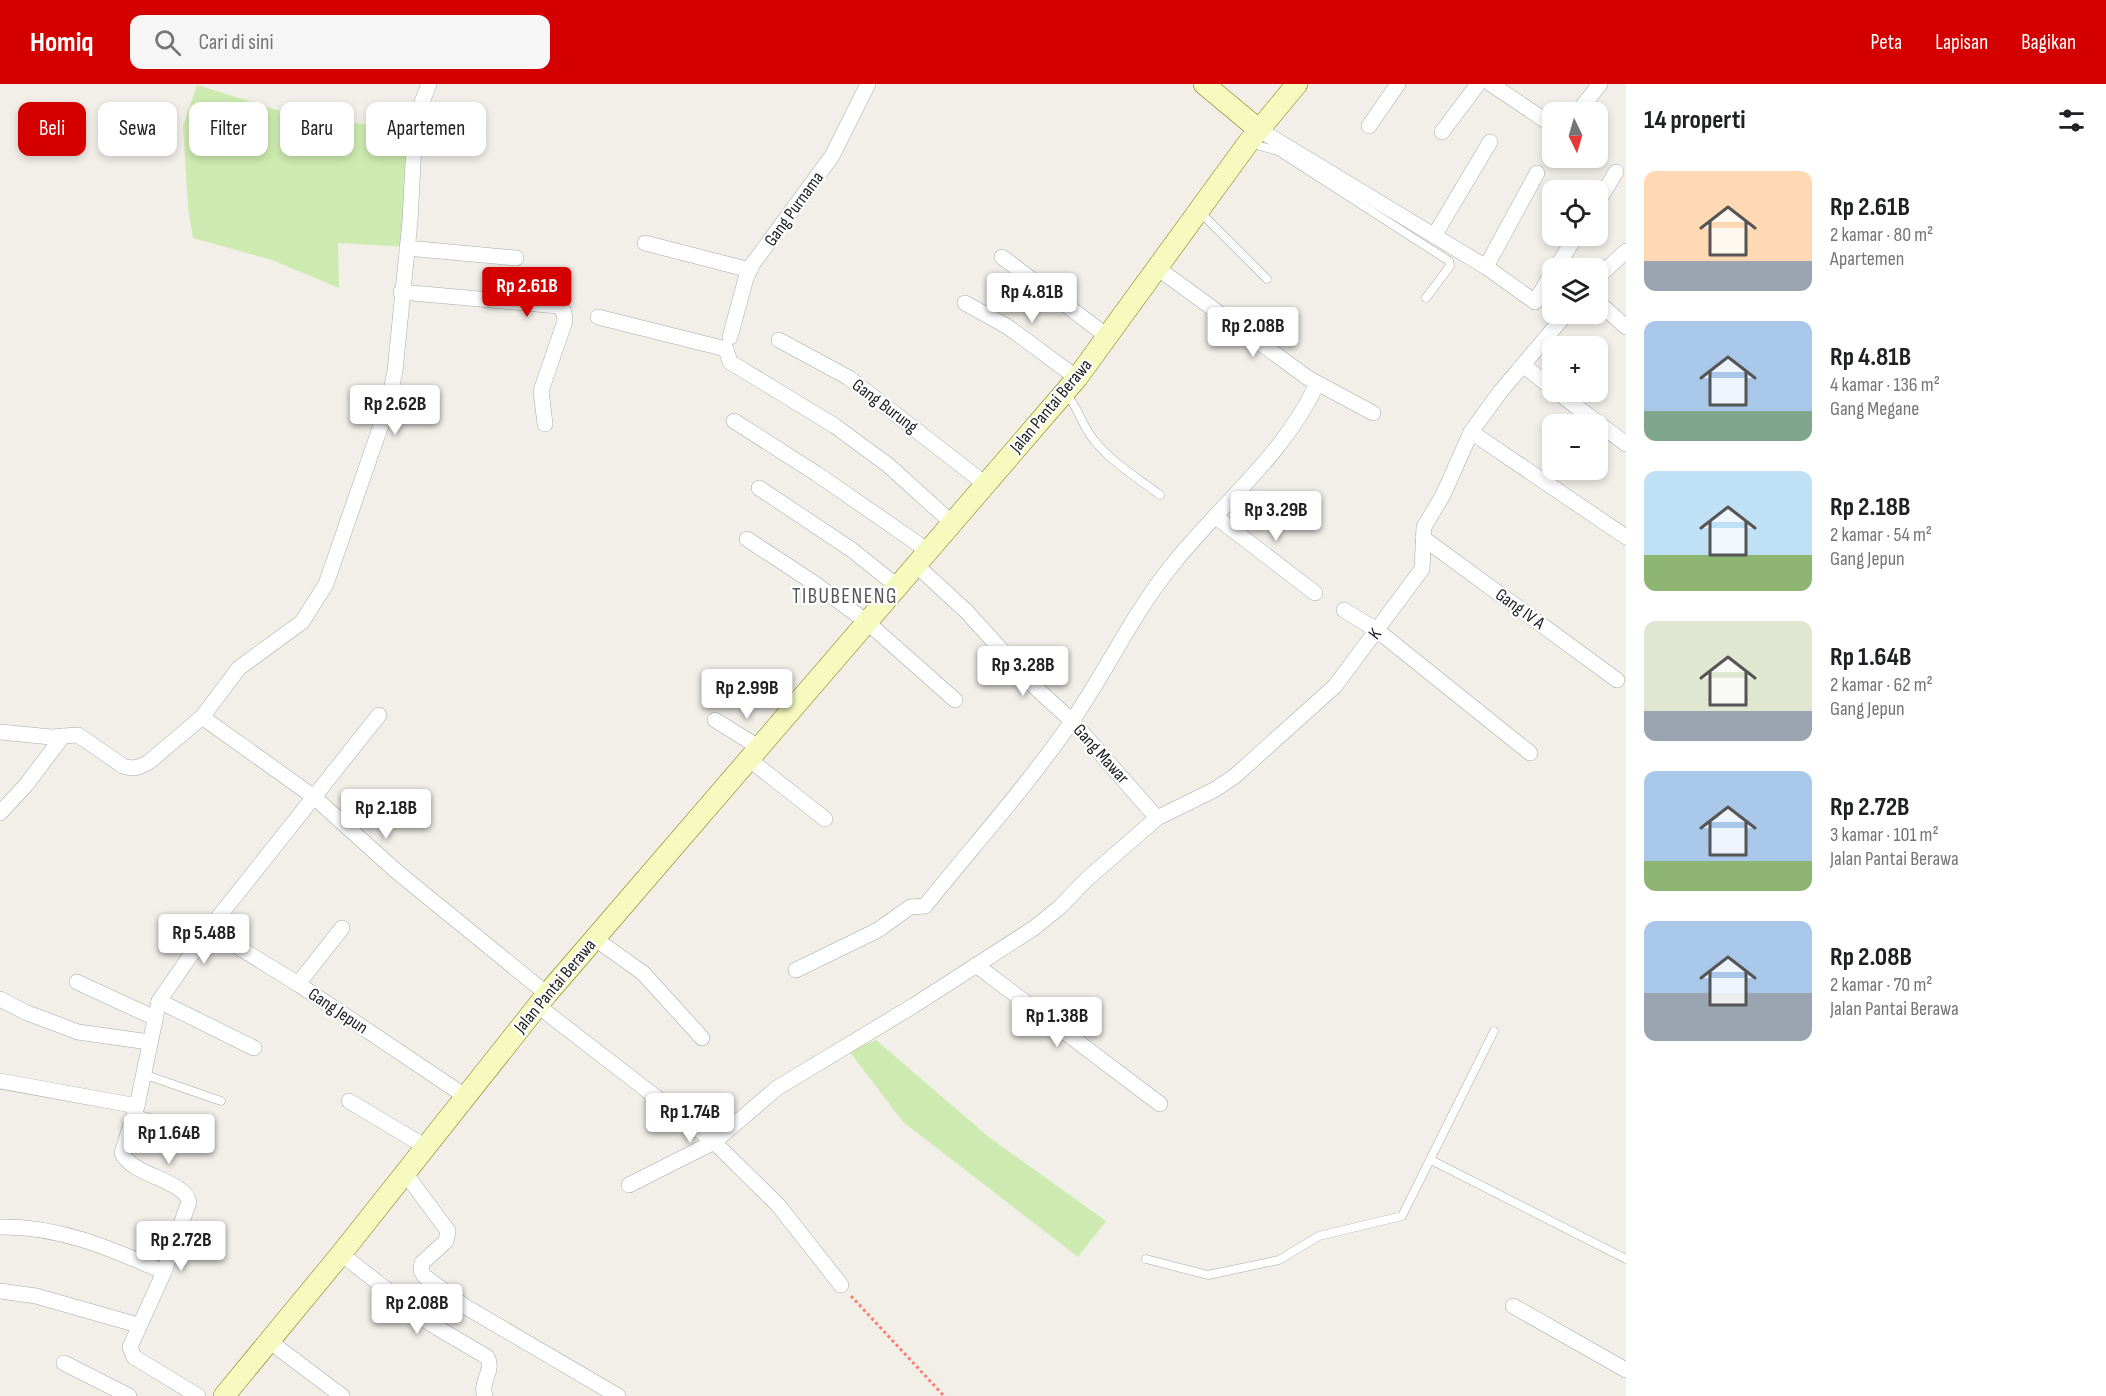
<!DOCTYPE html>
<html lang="id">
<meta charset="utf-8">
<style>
:root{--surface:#fff;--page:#f6f6f6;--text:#202124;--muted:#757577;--accent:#d40000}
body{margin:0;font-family:"Sofia Sans Condensed",sans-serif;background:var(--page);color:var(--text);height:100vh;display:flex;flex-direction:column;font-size:22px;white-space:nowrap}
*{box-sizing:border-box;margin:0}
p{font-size:20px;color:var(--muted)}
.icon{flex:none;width:33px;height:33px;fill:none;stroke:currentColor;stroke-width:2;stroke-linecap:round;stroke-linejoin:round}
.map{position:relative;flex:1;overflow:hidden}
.details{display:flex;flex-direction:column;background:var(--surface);width:480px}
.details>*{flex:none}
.banner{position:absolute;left:18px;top:18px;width:570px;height:54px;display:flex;gap:12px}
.needle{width:39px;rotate:175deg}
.fabs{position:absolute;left:1542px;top:18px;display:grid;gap:12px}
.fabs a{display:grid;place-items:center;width:66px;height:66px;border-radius:12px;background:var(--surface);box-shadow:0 3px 9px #0003;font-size:30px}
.price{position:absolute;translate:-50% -51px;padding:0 14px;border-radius:6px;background:#fff;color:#222;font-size:20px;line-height:39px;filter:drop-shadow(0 2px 3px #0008)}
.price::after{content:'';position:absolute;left:50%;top:36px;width:18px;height:14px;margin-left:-9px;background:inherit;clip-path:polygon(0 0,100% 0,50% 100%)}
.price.selected{background:var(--accent);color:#fff}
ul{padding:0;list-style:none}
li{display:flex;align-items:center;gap:18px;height:150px;padding:0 18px}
li span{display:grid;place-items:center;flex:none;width:168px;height:120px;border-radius:12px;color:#555}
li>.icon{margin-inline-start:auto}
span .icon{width:72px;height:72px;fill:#fffc;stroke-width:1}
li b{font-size:26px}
h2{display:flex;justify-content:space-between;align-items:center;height:72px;padding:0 18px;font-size:26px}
.tag{padding:0 21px;border-radius:12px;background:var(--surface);box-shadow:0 3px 9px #0003;font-size:21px;line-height:54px}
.tag.selected{background:var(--accent);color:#fff}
header{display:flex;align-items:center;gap:36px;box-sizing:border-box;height:84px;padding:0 30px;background:var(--accent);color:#fff}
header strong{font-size:28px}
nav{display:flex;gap:33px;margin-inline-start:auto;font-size:21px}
.search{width:420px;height:54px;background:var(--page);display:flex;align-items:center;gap:15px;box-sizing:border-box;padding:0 21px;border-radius:12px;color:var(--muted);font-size:22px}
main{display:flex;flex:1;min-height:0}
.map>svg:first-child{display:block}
.grass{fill:#cdebb0}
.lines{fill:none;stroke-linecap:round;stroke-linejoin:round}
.lane-casing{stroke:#a9a9a9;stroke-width:9}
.street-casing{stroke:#a9a9a9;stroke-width:16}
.secondary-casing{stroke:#707d05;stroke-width:22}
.path{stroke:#fa8072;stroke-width:3;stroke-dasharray:3 3;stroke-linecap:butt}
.lane{stroke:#fff;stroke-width:8}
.street{stroke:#fff;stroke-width:15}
.secondary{stroke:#f7fabf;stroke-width:21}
.labels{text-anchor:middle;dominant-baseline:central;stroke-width:4.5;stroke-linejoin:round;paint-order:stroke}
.street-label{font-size:18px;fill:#222;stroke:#fff}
.quarter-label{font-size:21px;letter-spacing:1.5px;fill:#555;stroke:#fff}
</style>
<header>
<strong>Homiq</strong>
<div class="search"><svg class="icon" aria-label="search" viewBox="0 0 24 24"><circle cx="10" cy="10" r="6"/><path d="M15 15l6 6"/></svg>Cari di sini</div>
<nav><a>Peta</a><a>Lapisan</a><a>Bagikan</a></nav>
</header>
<main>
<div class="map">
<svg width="1626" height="1312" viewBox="0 0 1626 1312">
<rect width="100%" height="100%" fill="#f2efe9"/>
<g class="grass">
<polygon points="197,1 300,33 410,45 410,163 338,159 339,204 272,176 193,154 188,123 183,42"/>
<polygon points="876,956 990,1054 1106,1137 1078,1173 903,1038 849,967"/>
</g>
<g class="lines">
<g class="lane-casing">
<g id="lane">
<polyline points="1249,59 1278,67 1449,177 1450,182 1426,214"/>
<polyline points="1199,127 1267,195"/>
<path d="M1065 309C1079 323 1081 341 1094 356 1111 378 1138 394 1160 411"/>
<polyline points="143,990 221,1017"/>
<polyline points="134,1029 187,1046"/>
<polyline points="1431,1076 1626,1175"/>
<polyline points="1146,1175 1208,1191 1279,1176 1319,1152 1402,1132 1494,947"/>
</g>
</g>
<g class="street-casing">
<g id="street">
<polyline points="1491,0 1552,41"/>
<polyline points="1578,28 1600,0"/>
<polyline points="1369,42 1398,0"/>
<polyline points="1258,45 1486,183 1535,218 1552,189"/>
<polyline points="1442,48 1478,0"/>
<polyline points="1598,118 1616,88"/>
<polyline points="1434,152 1490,58"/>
<polyline points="645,159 750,186"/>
<polyline points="407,164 516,174"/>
<polyline points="1002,173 1107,252"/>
<polyline points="1156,183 1308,294 1373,329"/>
<polyline points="1486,183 1537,89"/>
<polyline points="1556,184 1576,152"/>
<polyline points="1598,193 1626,167"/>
<polyline points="401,208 558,222 564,228 565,237 541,307 545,340"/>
<polyline points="1598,218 1626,243"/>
<polyline points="965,219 1008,243 1077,294"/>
<polyline points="598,233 726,265 730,278 835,342 888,381 951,438"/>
<polyline points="730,253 746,194 752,181 832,72 868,0"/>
<polyline points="779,256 849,294 984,399"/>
<polyline points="1524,282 1552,304"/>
<polyline points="1557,308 1626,360"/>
<polyline points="734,337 817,390 927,466"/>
<polyline points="1471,348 1626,453"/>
<polyline points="759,404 852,466 897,502"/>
<polyline points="1216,433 1315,509"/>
<polyline points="1423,454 1617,596"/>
<polyline points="747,455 814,499 867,538 955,616"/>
<polyline points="916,481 966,527 1037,605 1072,637 1157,734"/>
<polyline points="1344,526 1378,547 1530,669"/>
<polyline points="202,633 314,713 396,787 547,910"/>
<polyline points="715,636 760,664"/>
<path d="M0 648 51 653 78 651 123 682C134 686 140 683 149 678L202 633 239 584 302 538 326 500 388 321 395 287 410 137 414 60 419 26 429 0"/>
<polyline points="750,676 825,735"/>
<polyline points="0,729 26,701 63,652"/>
<polyline points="209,845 298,900 465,1012"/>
<polyline points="594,854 643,889 702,954"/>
<polyline points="976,881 1160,1020"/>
<path d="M796 886 878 846 910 823 925 822C974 761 1027 702 1072 637 1107 586 1133 529 1173 480 1221 420 1284 371 1317 300"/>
<polyline points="77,898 155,934"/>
<polyline points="298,900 342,844"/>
<polyline points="0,915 25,928 78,948 149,958"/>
<polyline points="159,917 254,964"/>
<polyline points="538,922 714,1058 778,1121 841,1201"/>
<polyline points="0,997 137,1022"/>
<polyline points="349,1017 426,1063"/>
<polyline points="405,1089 448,1147 446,1157 422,1179 421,1186 424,1192 466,1223 618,1312"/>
<polyline points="629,1101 714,1058 777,1004 913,922 1034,844 1060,823 1087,795 1157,734 1214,706 1235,692 1335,602 1422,485 1424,443 1443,411 1471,348 1500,308 1566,230"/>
<path d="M0 1143C59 1142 110 1164 164 1188"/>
<path d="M341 1170 431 1240 487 1273C495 1287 479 1298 485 1312"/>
<polyline points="0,1207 36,1212 138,1241"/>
<polyline points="1513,1222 1626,1286"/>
<polyline points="269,1257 342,1312"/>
<polyline points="64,1279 129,1312"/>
<path d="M198 1312 134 1273 130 1263 164 1188 189 1118C185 1096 132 1092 122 1069L137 1022 159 917 209 845 379 631"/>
</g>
</g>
<g class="secondary-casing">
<g id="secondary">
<polyline points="1204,0 1258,45"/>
<polyline points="224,1312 341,1170 547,910 1077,294 1248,59 1297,0"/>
</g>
</g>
<polyline class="path" points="851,1212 944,1312"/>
<use href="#lane" class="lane"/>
<use href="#street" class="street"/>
<use href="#secondary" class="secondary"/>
</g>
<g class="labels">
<g class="street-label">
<text transform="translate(794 125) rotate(-54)">Gang Purnama</text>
<text transform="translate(885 322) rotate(37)">Gang Burung</text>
<text transform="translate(1051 322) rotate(-50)">Jalan Pantai Berawa</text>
<text transform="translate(1520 525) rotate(36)">Gang IV A</text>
<text transform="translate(1375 550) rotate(-52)">K</text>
<text transform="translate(1101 670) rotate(48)">Gang Mawar</text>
<text transform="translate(555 902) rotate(-50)">Jalan Pantai Berawa</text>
<text transform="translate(338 927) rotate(34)">Gang Jepun</text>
</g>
<g class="quarter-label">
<text x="845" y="512">TIBUBENENG</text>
</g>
</g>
</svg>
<div class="fabs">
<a><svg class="needle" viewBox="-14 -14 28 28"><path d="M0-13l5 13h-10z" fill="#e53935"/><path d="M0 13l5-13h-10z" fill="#757577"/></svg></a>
<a><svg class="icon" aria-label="locate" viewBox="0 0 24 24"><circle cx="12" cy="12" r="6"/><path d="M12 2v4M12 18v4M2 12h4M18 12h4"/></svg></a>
<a><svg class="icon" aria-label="layers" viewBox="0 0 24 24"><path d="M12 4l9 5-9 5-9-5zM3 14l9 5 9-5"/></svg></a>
<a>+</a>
<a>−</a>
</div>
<b class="price selected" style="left:527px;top:234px">Rp 2.61B</b>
<b class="price" style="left:1032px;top:240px">Rp 4.81B</b>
<b class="price" style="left:1253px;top:274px">Rp 2.08B</b>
<b class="price" style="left:395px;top:352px">Rp 2.62B</b>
<b class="price" style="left:1276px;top:458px">Rp 3.29B</b>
<b class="price" style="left:1023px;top:613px">Rp 3.28B</b>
<b class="price" style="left:747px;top:636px">Rp 2.99B</b>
<b class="price" style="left:386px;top:756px">Rp 2.18B</b>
<b class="price" style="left:204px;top:881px">Rp 5.48B</b>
<b class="price" style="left:1057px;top:964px">Rp 1.38B</b>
<b class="price" style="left:690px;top:1060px">Rp 1.74B</b>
<b class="price" style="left:169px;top:1081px">Rp 1.64B</b>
<b class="price" style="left:181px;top:1188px">Rp 2.72B</b>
<b class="price" style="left:417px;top:1251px">Rp 2.08B</b>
<div class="banner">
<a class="tag selected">Beli</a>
<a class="tag">Sewa</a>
<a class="tag">Filter</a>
<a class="tag">Baru</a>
<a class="tag">Apartemen</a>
</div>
</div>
<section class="details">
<h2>14 properti<svg class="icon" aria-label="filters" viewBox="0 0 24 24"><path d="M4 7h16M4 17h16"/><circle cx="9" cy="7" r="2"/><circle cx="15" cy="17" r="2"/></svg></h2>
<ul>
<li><span style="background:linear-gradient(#ffd9b3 75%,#9aa5b1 0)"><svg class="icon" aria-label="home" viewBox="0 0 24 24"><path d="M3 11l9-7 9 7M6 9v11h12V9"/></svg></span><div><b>Rp 2.61B</b><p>2 kamar · 80 m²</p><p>Apartemen</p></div></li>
<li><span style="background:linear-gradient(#a9c7e8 75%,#7fa58c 0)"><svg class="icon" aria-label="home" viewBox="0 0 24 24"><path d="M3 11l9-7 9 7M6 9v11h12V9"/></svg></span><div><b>Rp 4.81B</b><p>4 kamar · 136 m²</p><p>Gang Megane</p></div></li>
<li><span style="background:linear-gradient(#bfe0f5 70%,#8fb573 0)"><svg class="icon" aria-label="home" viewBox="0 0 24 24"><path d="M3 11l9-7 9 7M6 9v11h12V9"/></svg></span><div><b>Rp 2.18B</b><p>2 kamar · 54 m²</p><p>Gang Jepun</p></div></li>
<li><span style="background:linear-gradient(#dfe7d0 75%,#9aa5b1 0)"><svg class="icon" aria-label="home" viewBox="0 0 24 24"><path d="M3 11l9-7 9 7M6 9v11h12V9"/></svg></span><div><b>Rp 1.64B</b><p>2 kamar · 62 m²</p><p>Gang Jepun</p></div></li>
<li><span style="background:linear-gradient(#a9c7e8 75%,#8fb573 0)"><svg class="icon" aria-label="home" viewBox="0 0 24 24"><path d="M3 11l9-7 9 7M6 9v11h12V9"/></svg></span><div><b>Rp 2.72B</b><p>3 kamar · 101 m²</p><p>Jalan Pantai Berawa</p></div></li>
<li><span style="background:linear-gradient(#a9c7e8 60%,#9aa5b1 0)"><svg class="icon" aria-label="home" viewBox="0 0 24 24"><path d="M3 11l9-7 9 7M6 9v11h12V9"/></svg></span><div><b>Rp 2.08B</b><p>2 kamar · 70 m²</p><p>Jalan Pantai Berawa</p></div></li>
</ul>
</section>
</main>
